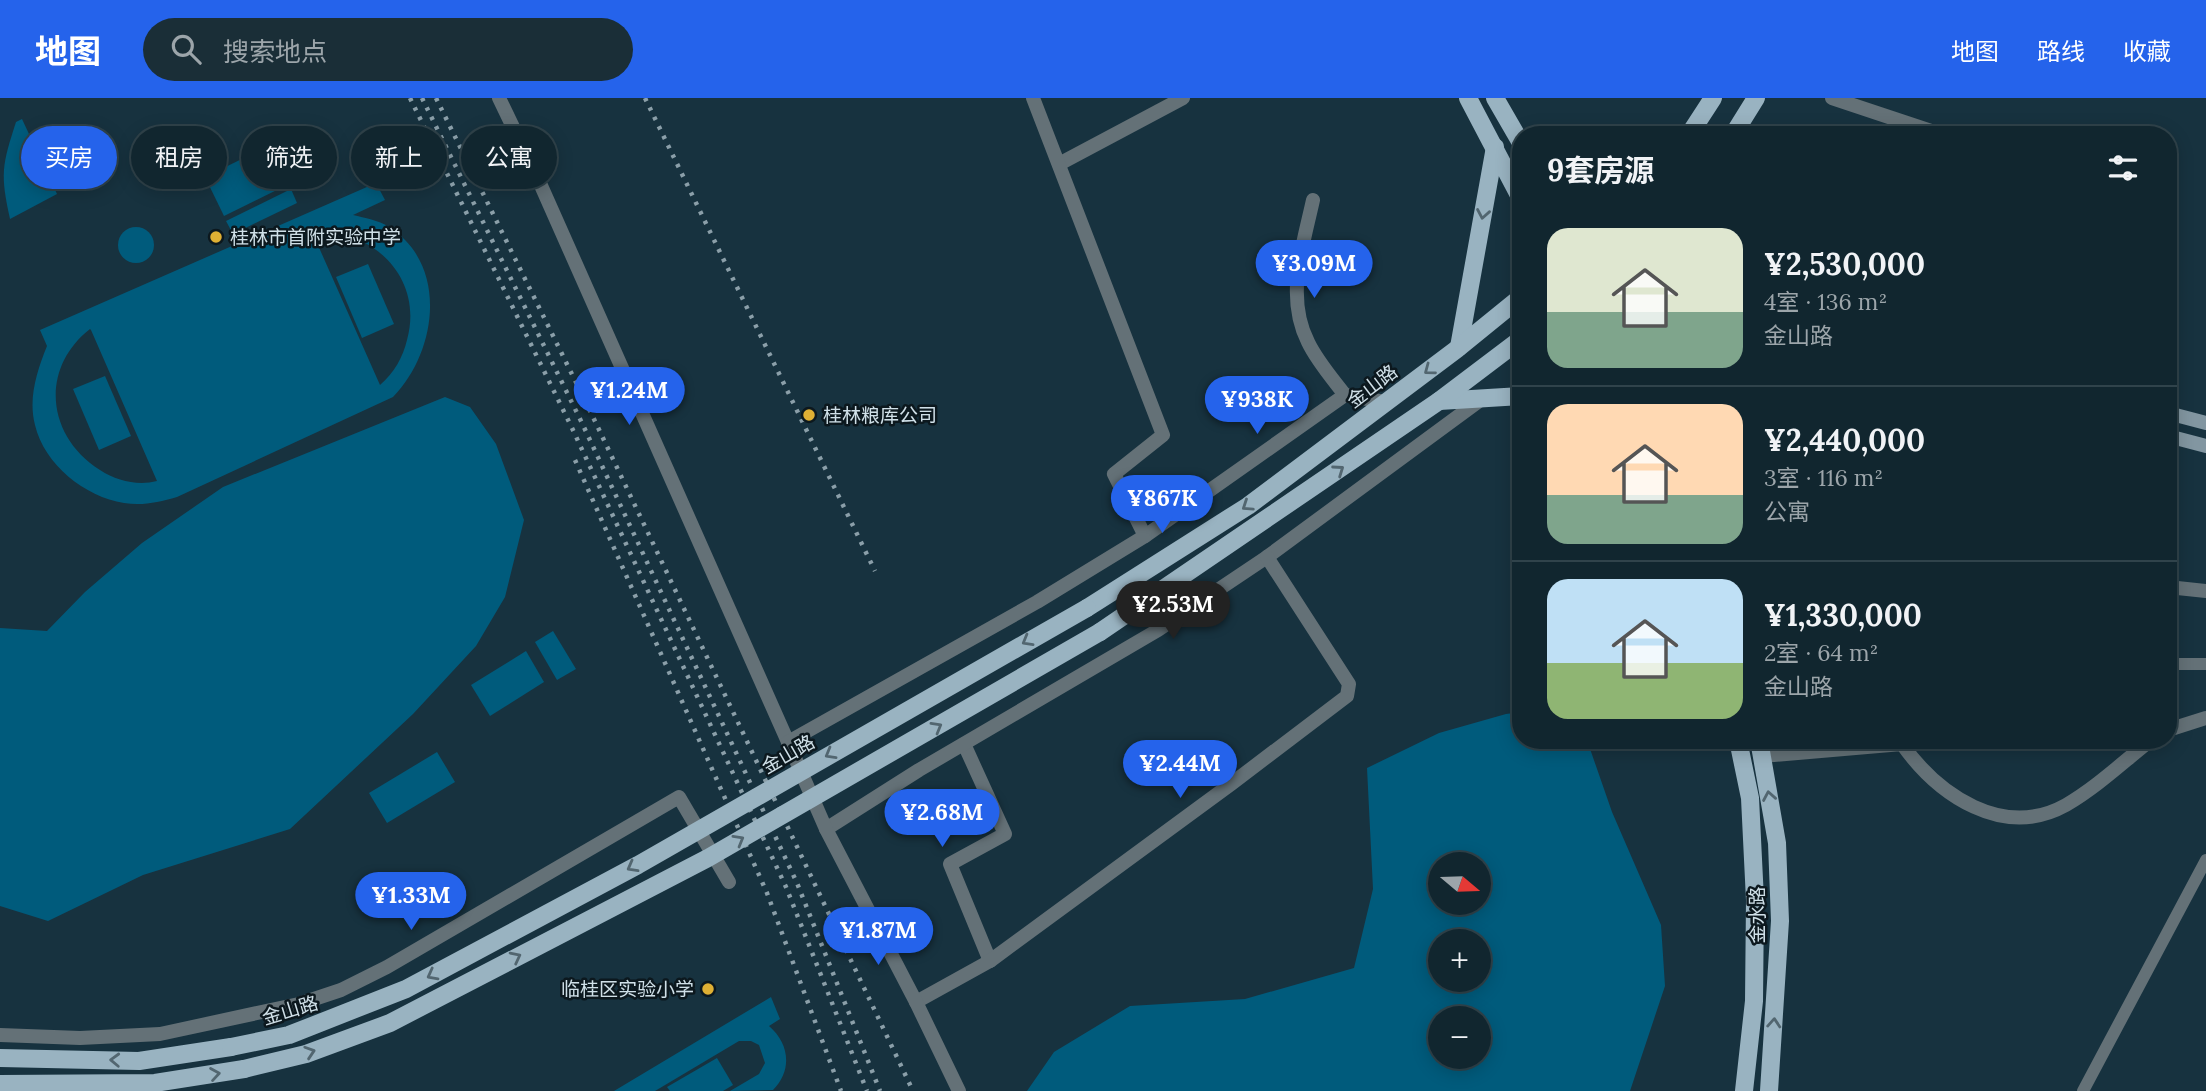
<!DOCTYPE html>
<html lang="zh">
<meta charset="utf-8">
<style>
:root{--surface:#11262f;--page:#1a2e37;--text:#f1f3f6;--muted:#9ca5aa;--line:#30434b;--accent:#2563eb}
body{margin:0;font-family:Lora,"Noto Sans SC",serif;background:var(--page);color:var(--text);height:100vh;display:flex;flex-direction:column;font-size:26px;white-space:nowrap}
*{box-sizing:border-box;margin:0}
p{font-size:23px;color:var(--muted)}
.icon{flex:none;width:38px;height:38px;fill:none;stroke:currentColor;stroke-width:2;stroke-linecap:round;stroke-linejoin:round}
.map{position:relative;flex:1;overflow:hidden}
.sheet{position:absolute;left:1512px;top:28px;width:665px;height:623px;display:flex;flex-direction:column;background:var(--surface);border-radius:28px;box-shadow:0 4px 18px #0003,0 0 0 2px var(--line)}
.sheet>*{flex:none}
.banner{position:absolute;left:21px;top:28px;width:665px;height:63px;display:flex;gap:14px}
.needle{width:46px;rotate:109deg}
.buttons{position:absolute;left:1428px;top:754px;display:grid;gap:14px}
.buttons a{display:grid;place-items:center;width:63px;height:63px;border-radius:50%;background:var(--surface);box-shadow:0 4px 18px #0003,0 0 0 2px var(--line);font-size:35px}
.price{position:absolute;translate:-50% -60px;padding:0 16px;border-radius:24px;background:var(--accent);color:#fff;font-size:23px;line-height:46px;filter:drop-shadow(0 2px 4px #0008)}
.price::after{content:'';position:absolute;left:50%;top:42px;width:21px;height:16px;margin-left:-10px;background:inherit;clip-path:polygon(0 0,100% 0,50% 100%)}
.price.on{background:#222;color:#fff}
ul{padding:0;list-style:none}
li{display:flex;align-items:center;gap:21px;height:175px;padding:0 35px}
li+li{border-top:2px solid var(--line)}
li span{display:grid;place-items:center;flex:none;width:196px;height:140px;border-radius:21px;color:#555}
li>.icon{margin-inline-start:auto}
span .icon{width:84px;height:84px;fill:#fffc;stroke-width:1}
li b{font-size:30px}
h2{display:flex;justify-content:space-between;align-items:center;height:84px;padding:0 35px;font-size:30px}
.tag{padding:0 24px;border-radius:32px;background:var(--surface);box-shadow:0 4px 18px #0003,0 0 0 2px var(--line);font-size:24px;line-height:63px}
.tag.on{background:var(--accent);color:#fff}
header{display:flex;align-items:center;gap:42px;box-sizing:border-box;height:98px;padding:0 35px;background:var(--accent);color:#fff}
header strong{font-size:33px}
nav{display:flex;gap:38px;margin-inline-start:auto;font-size:24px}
.search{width:490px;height:63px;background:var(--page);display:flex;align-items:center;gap:18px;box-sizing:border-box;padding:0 24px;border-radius:38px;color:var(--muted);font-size:26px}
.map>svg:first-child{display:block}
.green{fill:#005b7c;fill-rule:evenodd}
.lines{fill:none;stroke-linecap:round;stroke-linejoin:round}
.pedestrian{stroke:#647177;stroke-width:12}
.minor{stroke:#647177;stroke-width:14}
.secondary{stroke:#8296a1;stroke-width:14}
.primary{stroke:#99b3c1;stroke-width:18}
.rail{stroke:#8b9fa9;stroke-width:4.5;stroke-dasharray:3.5 7;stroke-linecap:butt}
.primary-bridge{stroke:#99b3c1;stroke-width:18}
.oneway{stroke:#526670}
.poi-dot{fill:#dfb034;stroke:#0c181e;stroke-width:2.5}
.labels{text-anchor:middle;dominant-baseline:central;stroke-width:5;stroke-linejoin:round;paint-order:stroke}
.poi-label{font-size:19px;fill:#d0e0e8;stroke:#0c181e;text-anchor:start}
.street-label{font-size:19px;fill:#d0e0e8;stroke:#0c181e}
</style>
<header>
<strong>地图</strong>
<div class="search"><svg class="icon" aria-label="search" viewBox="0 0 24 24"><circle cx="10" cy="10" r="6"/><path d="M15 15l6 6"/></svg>搜索地点</div>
<nav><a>地图</a><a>路线</a><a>收藏</a></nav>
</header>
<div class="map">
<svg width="2206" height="993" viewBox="0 0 2206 993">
<rect width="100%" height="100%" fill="#17323f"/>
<g class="green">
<path d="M22 21 57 96 10 121C0 76 2 67 16 24Z"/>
<polygon points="270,47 289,86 224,118 205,79"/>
<path d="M376 85 385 102 353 117C365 120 378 122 389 129 449 167 437 254 393 299L177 399C159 404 143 408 124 405 85 399 44 366 35 327 28 300 37 273 47 248L40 232ZM332 134C385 142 422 188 407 242 403 259 394 275 380 287L313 136ZM90 231 91 232 157 383C138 388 117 383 100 372 47 339 39 271 90 231Z"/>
<polygon points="291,91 297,105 233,136 226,123"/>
<circle cx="136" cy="147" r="18"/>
<polygon points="368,166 394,226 362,240 336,179"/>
<polygon points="105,278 131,338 99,352 73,291"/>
<polygon points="445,299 470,309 496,346 524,422 505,499 476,548 413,616 290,731 143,777 48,823 0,808 0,530 47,533 85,494 142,445 223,389"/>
<polygon points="553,533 576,571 557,582 535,544"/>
<polygon points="526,553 544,584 490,618 471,587"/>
<path d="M1521 614V642H1586L1588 645 1612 714 1661 827 1665 888 1630 993H1027L1054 954 1130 908 1245 901 1354 870 1373 791 1367 670 1439 635 1506 616ZM1440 766H1479V805H1440ZM1440 844H1479V882H1440ZM1440 920H1479V959H1440Z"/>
<polygon points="437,654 455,684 387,725 369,695"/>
<path d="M771 899 780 921 769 928C789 945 793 972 773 992L730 993 759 976 765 965 759 947 751 943H739L655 993H614Z"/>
<polygon points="717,960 733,987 723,993 670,993 667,989"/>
</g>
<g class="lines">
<g class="pedestrian">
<polyline points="2168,566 2206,566"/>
<polyline points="2083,993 2206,762"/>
</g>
<g class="minor">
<polyline points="499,0 539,83 788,644"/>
<polyline points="1832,0 1943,37"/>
<polyline points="1059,66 1183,0"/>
<path d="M1313 102C1303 148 1285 199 1308 244 1317 263 1332 280 1345 297"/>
<polyline points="1145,438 1345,297 1385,304"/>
<polyline points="2168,489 2206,493"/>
<polyline points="2168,632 2206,620"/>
<polyline points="964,646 1005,736 950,766 990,863"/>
<path d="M1762 658 1902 646C1938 697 2003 742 2066 707 2097 689 2123 664 2151 642"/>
<polyline points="826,731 919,672 1158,532 1267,459 1483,300"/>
<polyline points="916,904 990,863 1231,686 1347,598 1349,586 1267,459"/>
<polyline points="0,937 80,940 160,936 299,906 341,892 387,869 679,699 729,784"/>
<polyline points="959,993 916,904 826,731 788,644 1037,504 1145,438 1114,376 1163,337 1033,0"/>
</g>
<g class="secondary">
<polyline points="2168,315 2206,325"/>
<polyline points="2168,338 2206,348"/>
</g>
<g class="primary">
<polyline points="1468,0 1521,101"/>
<polyline points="1495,0 1521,45"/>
<polyline points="1689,37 1713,0"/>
<polyline points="1733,37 1756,0"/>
<polyline points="1459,249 1495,49"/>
<polyline points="1439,303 1521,298"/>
<polyline points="1087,510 1248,408 1457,251 1521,199"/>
<polyline points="1100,534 1439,303 1521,241"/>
<polyline points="1738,642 1750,700 1755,802 1754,903 1744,993"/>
<polyline points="1759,642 1777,745 1780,823 1769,993"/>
<polyline points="0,960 139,963 231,949"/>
<polyline points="0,986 155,985 244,971"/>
</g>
<g class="rail">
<polyline points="410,0 572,330 786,789 867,993"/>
<polyline points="422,0 582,325 797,785 880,993"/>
<polyline points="436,0 593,319 913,993"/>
<polyline points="645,0 875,473"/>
<polyline points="575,362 767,795 841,993"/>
</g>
<g class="primary-bridge">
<polyline points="231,949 289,937 406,891 638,767 1087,510"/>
<polyline points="244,971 306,956 390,925 708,760 1100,534"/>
</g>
</g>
<defs><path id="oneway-chevron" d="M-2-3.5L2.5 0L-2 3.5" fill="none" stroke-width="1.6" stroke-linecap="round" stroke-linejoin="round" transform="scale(1.75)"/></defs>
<g class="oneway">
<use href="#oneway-chevron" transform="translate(1483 116) rotate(100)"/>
<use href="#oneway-chevron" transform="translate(1429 272) rotate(143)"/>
<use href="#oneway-chevron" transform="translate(1339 372) rotate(-35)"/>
<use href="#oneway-chevron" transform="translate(1247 408) rotate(146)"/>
<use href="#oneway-chevron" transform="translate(1027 543) rotate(150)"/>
<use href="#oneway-chevron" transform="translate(937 629) rotate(-30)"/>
<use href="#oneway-chevron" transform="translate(830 656) rotate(150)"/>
<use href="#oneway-chevron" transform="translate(1769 698) rotate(-100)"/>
<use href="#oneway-chevron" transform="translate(739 742) rotate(-30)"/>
<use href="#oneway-chevron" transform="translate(632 769) rotate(151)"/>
<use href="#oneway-chevron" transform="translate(516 859) rotate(-27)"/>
<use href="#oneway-chevron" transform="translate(432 877) rotate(152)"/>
<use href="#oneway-chevron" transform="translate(1774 925) rotate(-86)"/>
<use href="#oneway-chevron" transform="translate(310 954) rotate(-18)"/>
<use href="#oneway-chevron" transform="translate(115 962) rotate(-178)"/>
<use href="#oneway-chevron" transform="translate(215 976) rotate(-9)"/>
</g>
<g class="poi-dot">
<circle cx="216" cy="139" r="7"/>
<circle cx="809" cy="317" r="7"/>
<circle cx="708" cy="891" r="7"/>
</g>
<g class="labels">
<g class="poi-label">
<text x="230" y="139">桂林市首附实验中学</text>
<text x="823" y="317">桂林粮库公司</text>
<text x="694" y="891" text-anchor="end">临桂区实验小学</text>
</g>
<g class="street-label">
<text transform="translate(1372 288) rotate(-37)">金山路</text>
<text transform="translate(788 656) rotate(-30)">金山路</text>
<text transform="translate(1757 817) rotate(-90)">金水路</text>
<text transform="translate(290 912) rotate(-17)">金山路</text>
</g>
</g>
</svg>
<div class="buttons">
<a><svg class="needle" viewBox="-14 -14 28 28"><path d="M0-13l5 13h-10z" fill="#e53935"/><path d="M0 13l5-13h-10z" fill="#9ca5aa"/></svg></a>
<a>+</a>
<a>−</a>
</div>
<b class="price" style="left:1314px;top:202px">¥3.09M</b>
<b class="price" style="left:629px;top:329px">¥1.24M</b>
<b class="price" style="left:1257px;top:338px">¥938K</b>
<b class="price" style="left:1162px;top:437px">¥867K</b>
<b class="price on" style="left:1173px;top:543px">¥2.53M</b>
<b class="price" style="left:1180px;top:702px">¥2.44M</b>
<b class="price" style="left:942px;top:751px">¥2.68M</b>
<b class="price" style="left:411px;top:834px">¥1.33M</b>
<b class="price" style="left:878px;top:869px">¥1.87M</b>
<div class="banner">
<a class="tag on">买房</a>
<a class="tag">租房</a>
<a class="tag">筛选</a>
<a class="tag">新上</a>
<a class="tag">公寓</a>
</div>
<section class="sheet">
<h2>9套房源<svg class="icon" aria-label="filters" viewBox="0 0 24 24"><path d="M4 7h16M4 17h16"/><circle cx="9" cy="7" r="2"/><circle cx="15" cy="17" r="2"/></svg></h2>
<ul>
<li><span style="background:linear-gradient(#dfe7d0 60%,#7fa58c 0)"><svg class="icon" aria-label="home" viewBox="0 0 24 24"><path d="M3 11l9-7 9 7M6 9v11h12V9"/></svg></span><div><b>¥2,530,000</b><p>4室 · 136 m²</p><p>金山路</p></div></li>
<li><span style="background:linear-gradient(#ffd9b3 65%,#7fa58c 0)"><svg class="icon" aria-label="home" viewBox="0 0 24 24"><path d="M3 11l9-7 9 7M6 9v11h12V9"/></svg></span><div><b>¥2,440,000</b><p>3室 · 116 m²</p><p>公寓</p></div></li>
<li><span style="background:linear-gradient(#bfe0f5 60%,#8fb573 0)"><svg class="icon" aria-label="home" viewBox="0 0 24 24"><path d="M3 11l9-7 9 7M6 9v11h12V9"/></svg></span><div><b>¥1,330,000</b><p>2室 · 64 m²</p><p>金山路</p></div></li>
</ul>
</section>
</div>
